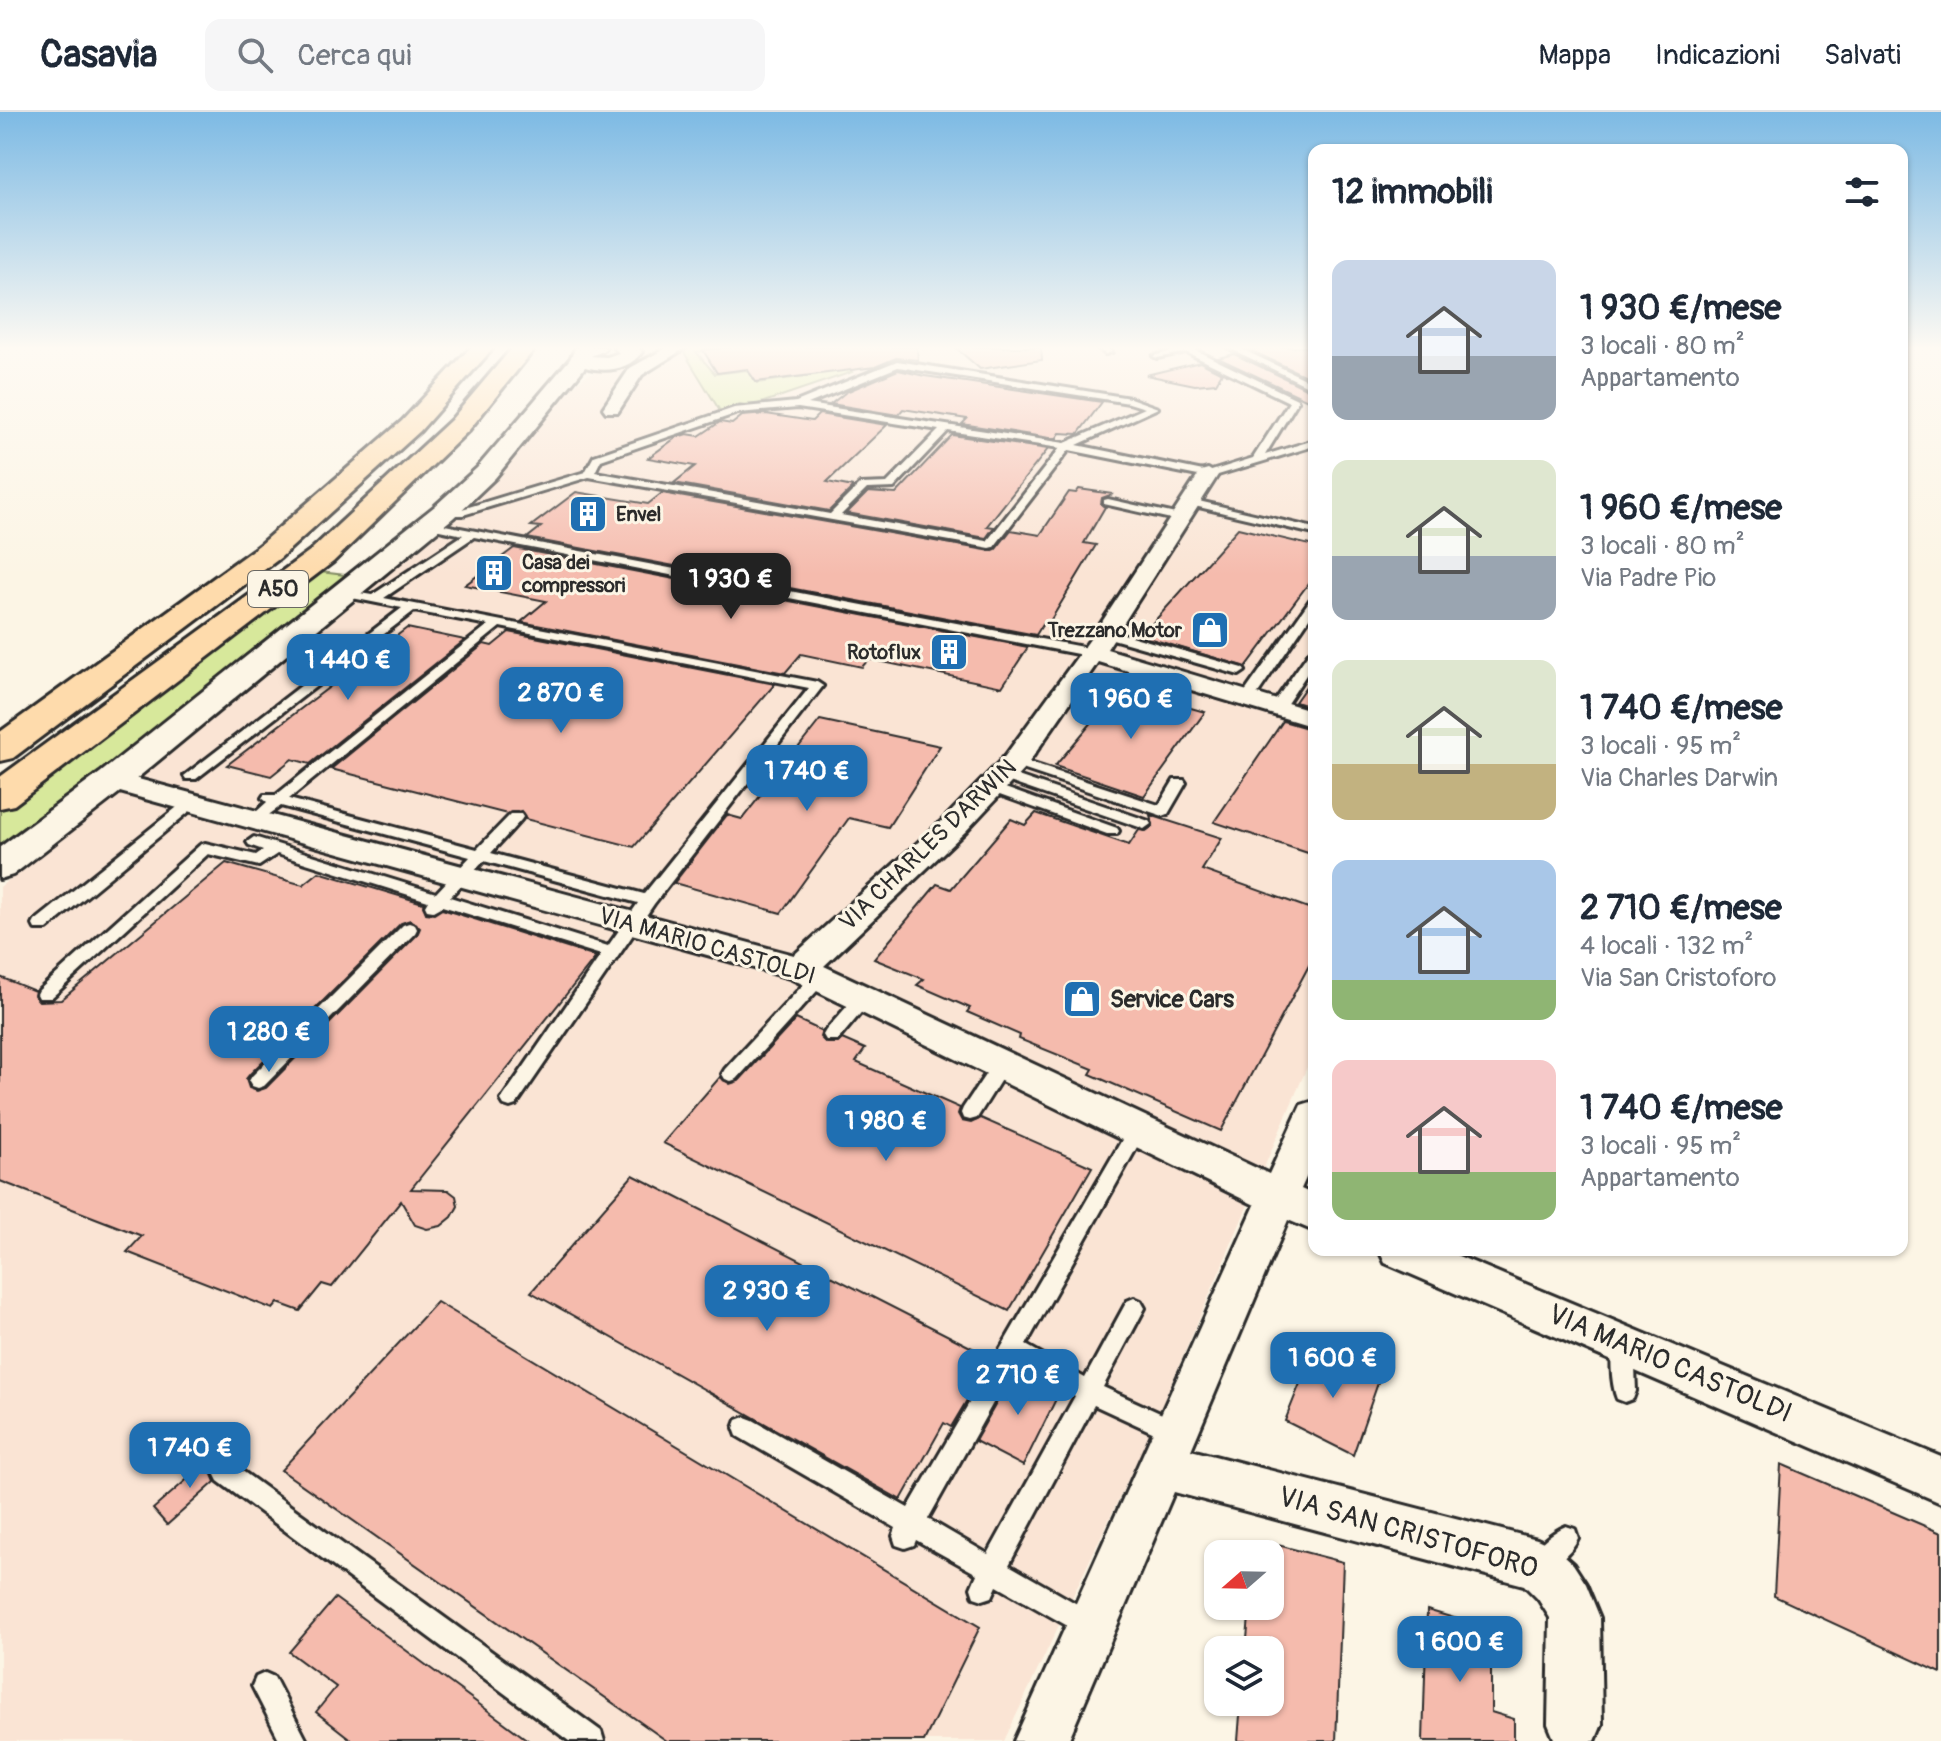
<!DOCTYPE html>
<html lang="it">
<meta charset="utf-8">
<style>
:root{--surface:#fff;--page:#f6f6f7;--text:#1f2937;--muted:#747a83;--line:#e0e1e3;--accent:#1f6fb2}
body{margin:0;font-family:Pangolin,sans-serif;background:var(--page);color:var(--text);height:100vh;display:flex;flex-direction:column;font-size:30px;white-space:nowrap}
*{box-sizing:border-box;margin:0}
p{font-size:26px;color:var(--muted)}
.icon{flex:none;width:44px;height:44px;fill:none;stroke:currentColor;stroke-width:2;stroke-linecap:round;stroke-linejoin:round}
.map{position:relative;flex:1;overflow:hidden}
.panel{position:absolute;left:1308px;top:32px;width:600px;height:1112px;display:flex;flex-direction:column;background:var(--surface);border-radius:16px;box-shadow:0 2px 6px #0004}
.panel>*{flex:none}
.needle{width:52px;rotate:250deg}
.buttons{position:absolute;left:1204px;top:1428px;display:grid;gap:16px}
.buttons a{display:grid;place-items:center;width:80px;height:80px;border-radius:16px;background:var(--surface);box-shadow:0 2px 6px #0004;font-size:40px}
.price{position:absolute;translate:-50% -68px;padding:0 18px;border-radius:16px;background:var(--accent);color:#fff;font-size:26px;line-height:52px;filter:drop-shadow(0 2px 4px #0008)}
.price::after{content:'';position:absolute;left:50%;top:48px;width:24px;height:18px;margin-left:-12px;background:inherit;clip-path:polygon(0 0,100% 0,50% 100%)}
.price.on{background:#222;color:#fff}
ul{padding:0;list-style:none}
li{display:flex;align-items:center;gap:24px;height:200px;padding:0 24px}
li span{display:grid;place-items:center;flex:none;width:224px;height:160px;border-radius:16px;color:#555}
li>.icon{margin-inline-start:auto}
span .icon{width:96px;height:96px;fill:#fffc;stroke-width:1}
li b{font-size:34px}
h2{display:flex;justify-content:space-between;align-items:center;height:96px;padding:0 24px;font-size:34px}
header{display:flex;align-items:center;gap:48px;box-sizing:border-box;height:112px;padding:0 40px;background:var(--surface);border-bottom:2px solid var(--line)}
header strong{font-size:38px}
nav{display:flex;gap:44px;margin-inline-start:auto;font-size:28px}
.search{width:560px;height:72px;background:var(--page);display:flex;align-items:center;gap:20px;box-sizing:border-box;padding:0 28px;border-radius:16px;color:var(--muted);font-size:30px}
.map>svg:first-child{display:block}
.built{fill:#fae4d4}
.green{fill:#d7e89b;stroke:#818a63;stroke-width:2}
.building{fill:#f5bbad;stroke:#2b2b2b;stroke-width:2;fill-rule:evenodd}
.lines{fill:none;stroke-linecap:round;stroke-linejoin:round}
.service-casing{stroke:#2b2b2b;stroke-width:6}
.minor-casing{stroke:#2b2b2b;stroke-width:6}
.tertiary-casing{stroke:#2b2b2b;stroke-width:6}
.motorway-casing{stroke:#2b2b2b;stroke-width:6}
.service{fill:#fcf5e5;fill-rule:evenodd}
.minor{fill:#fcf5e5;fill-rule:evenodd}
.tertiary{fill:#fcf5e5;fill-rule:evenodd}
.motorway{fill:#fedbac;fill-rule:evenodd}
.labels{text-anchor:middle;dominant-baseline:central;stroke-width:6;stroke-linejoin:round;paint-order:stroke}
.far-poi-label{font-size:20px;font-weight:bold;fill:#2b2b2b;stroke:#fcf5e5;text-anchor:start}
.shield{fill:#fcf5e5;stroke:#6a6863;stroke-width:2}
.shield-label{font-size:22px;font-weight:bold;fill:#2b2b2b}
.street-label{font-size:24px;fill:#2b2b2b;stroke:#fcf5e5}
.poi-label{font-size:24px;font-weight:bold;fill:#2b2b2b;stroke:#fcf5e5;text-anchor:start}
.near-street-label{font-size:28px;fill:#2b2b2b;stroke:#fcf5e5}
</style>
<header>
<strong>Casavia</strong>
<div class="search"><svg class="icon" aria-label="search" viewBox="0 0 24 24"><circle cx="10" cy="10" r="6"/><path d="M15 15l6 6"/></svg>Cerca qui</div>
<nav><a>Mappa</a><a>Indicazioni</a><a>Salvati</a></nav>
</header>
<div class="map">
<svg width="1941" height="1629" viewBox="0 0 1941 1629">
<rect width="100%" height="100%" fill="#fcf5e5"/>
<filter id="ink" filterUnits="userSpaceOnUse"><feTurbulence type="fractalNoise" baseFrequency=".0125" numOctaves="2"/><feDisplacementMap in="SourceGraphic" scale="16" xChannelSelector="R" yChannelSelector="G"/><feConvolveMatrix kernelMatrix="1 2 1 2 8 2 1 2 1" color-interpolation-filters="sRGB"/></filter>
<g filter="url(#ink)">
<polygon class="built" points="693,235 1314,235 1314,939 1151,1319 1004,1629 0,1629 0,775 455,400 471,392 502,361 568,279 585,264 647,242"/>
<g class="green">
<polygon points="699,235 728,235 696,240 715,262 747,258 757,271 814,263 847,254 852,260 752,294 740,292 720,299 682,237"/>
<polygon points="312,459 345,463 0,740 0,699 120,612"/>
</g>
<g class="building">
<polygon points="732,235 917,235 918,248 896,246 875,255 756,270 747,257 717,261 703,238"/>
<polygon points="955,235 1041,235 1042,248 980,257"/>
<polygon points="1265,235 1314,235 1314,268 1250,238"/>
<polygon points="1234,242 1314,280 1314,291 1218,246"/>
<polygon points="1200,250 1222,261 1216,271 1195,273 1146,263"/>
<polygon points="898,258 925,264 1102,290 1078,322 1060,321 1056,327 962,312 967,307 903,297 898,303 831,292 846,280"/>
<polygon points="766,302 812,309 819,302 887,313 827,370 853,375 829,399 674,371 695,354 648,346 677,325 687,322 699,324 720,310 732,312 742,304"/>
<polygon points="952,323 1048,337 987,414 994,415 986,426 847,401 868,380 896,382"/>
<polygon points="1079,377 1113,382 1102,386 1101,392 1105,395 1084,431 1096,433 1049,511 1044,510 1036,523 527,426 541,415 531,414 576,380 648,392 662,381 991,439 996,437 1011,418 1040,423 1069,380 1076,381"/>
<polygon points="1238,416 1314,434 1314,464 1246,555 1141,524"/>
<polygon points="514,436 1028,535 1002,575 869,547 862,555 801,542 785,561 521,510 546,489 465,473"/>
<polygon points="407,516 465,528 310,652 292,647 271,664 227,653"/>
<polygon points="509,520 775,572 634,735 525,707 521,699 507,702 331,657 484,532 492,534"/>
<polygon points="1314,563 1314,596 1295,590"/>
<polygon points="1121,576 1205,600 1144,684 1055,654"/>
<polygon points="820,608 940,634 888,715 849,706 781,801 674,771 727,703 742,707"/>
<polygon points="1283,609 1314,618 1314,743 1214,710"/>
<polygon points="1036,701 1129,733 1139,718 1146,719 1153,714 1150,703 1222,726 1202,758 1314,798 1314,844 1221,1019 1090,962 1093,957 1019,927 1020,923 967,900 970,896 917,873 924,867 874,847 937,772 951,777 1011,707 1025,713"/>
<path d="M226 751 303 773 319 760 423 791 426 801 434 802 442 797 596 845 411 1077 448 1078 456 1084 458 1094 452 1105 441 1114 427 1117 415 1113 401 1089 332 1175 322 1172 300 1199 278 1191 273 1197 127 1140 142 1124 0 1069V865L35 879 34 883 39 889 61 888ZM410 808 420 816 417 823 266 976 257 979 249 976 246 967 250 962 401 811Z"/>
<polygon points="796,907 822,919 820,925 826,931 838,931 842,927 865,937 856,950 960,996 958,1002 962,1009 971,1011 981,1006 1092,1055 1009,1199 663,1031 720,965 730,972 739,969"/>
<polygon points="633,1063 992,1246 951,1315 944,1311 901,1388 531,1180"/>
<polygon points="437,1190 980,1515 924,1629 667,1629 281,1358"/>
<polygon points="1315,1234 1380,1265 1353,1343 1285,1309"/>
<polygon points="1016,1256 1060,1279 1023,1354 975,1329"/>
<polygon points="223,1336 237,1351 227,1346 217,1350 211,1360 215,1370 167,1413 153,1397"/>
<polygon points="1781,1352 1941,1421 1941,1561 1774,1484"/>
<polygon points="1270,1431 1343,1450 1336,1629 1238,1629 1241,1590 1270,1590 1270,1538 1246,1538 1250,1494 1270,1494"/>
<polygon points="335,1486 483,1595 529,1629 353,1629 316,1600 336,1575 289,1540"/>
<polygon points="1427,1498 1491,1517 1491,1600 1514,1607 1514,1629 1423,1629"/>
</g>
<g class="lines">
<g class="service-casing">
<g id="service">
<polygon points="1097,235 1106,235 1112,240 1105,242"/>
<path d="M1187 235H1200L1195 238 1297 287 1298 289 1265 343 1314 328V334L1208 366 1069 338 994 435 990 436 589 365 463 403H444L439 400 444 397H462L585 360 594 344 734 296 796 290 897 249 1130 286 1158 296 1077 333 1208 360 1253 346 1289 290 1186 240 1157 246 1153 244ZM898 255 1129 291 1145 296 1065 331 808 292ZM798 296 939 318 887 371 860 372 830 402 595 360 601 348 738 301ZM948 319 1060 336 987 429 841 403 867 377 894 376Z"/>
<polygon points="1227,235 1237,235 1314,271 1314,277"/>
<polygon points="1108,387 1180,403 1185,406 1180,409 1104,392 1104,388"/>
<polygon points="1190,387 1314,416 1314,422 1186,392 1186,388"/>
<path d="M429 410 1093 537 1099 541 1093 545 474 425 384 486 817 570 823 574 654 792 516 993 510 995 504 993 501 988 601 843 442 794 433 799 427 798 425 794 428 789 277 742 259 754 208 742 51 886H39L37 882 39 878 200 733 205 731 256 743 263 738 249 733 247 730 254 725 436 781 470 745 281 694 253 714 246 709 267 690 262 686 264 683H276L488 513 414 499 196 667H186L184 664 402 496 342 484 336 481 342 478 372 483 463 423 425 415V411ZM500 515 809 576 644 782 491 741 521 708 523 705 521 702H511L477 737 289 687ZM484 749 638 791 608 834 450 785Z"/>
<polygon points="1314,487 1314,499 1252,590 1242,590 1242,584 1310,488"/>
<polygon points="1106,517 1243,556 1245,559 1239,563 1102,524 1102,518"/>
<polygon points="1314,538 1314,551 1282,599 1272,599 1270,596 1310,539"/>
<polygon points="1015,646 1159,693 1174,668 1184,668 1186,671 1168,702 1163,704 1010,653 1008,650"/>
<polygon points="1003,659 1149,709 1151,712 1144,717 1139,715 998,666 996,663"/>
<polygon points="991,671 1117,716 1119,719 1117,722 1107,722 986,678 984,675"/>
<polygon points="191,687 196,688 198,691 196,694 47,817 35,817 33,813 35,809 186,688"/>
<polygon points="409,811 415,813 417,817 415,821 264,974 258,976 252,974 249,969 252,964 403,813"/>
<polygon points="820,859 826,861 828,865 826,869 737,967 731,969 725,967 722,962 725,957 814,861"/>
<polygon points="864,880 870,882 872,886 870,890 838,928 826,928 823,923 826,918 858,882"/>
<polygon points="1001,946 1007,948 1010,953 1007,958 977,1006 970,1008 963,1006 961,1001 963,996 995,948"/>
<path d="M1137 1011 1144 1014 1146 1019 1026 1233 1085 1266 1127 1189 1134 1186 1141 1189 1145 1196 1103 1275 1184 1312 1187 1320 1184 1328 1176 1331 1094 1293 1009 1453 1098 1504 1102 1513 1098 1522 1089 1526 997 1474 992 1485 983 1488 974 1485 971 1476 977 1462 916 1428 914 1433 905 1436 896 1433 893 1424 896 1416 737 1324 734 1316 737 1308 745 1305 753 1308 908 1396 1130 1014ZM1016 1250 1075 1284 988 1442 928 1407Z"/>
<path d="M1623 1222 1631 1225 1634 1232 1636 1279 1633 1287 1625 1290 1617 1287C1611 1272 1609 1240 1615 1225Z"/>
<polygon points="226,1349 234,1353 601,1619 604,1629 569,1629 218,1369 214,1361 218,1353"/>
<path d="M1566 1414 1575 1417 1578 1426C1572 1440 1555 1454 1541 1460L1532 1457 1529 1448C1535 1434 1552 1420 1566 1414Z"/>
<polygon points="265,1561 274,1565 307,1629 280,1629 252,1574 256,1565"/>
</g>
</g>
<g class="minor-casing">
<g id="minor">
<polygon points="668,235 687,235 642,263 618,300 606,300 603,296 630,256"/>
<polygon points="1208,357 1218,363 1107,537 1314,599 1314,615 1098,550 1025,656 966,719 824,854 1269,1062 1301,993 1314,989 1314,1048 1301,1077 1314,1083 1314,1119 1288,1108 1191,1338 1537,1427 1554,1435 1573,1452 1586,1472 1600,1506 1602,1612 1595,1629 1555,1629 1548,1612 1550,1506 1538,1487 1524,1473 1174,1380 1068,1629 1014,1629 1255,1093 790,866 102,675 98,669 102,663 112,660 794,843 946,705 1005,644 1096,519 1201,359"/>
<polygon points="1379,1138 1444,1138 1941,1345 1941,1391 1385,1151"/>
</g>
</g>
<g class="tertiary-casing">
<path id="tertiary" d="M576 235H606L603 239 591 244 607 245 619 241 614 235H638L642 240C629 258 606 261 585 255L495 366 453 406 124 677 13 763 0 767V735L100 661 435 394 477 356 570 247Z"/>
</g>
<g class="motorway-casing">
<g id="motorway">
<polygon points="471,235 494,235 420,319 280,446 13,646 0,649 0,620 258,434 402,309"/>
<polygon points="513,235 536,235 469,318 333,450 14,693 0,696 0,665 311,438 451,308"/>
</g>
</g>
<use href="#service" class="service"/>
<use href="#minor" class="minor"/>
<use href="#tertiary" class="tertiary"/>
<use href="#motorway" class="motorway"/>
</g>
</g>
<linearGradient id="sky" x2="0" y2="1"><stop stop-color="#7dbae4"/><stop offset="0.51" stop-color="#fefaf3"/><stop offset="1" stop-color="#fefaf3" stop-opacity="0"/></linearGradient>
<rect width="1941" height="463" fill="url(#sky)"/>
<defs>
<g id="building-square" transform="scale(2)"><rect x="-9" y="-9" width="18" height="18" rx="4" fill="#1f6fb2" stroke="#fcf5e5"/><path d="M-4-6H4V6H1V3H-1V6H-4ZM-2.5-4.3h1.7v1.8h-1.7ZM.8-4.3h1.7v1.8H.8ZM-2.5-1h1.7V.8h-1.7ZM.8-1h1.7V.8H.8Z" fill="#fff"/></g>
<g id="shop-square" transform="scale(2)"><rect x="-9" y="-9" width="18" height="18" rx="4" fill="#1f6fb2" stroke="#fcf5e5"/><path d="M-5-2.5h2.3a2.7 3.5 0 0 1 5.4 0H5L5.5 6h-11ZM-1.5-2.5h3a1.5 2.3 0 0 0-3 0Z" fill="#fff"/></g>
</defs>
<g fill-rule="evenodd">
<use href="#building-square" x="588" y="402"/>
<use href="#building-square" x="494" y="461"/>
<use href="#shop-square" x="1210" y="518"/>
<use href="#building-square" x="949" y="540"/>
<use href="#shop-square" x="1082" y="887"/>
</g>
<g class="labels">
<g class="far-poi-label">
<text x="616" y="402">Envel</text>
<text x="522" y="450">Casa dei<tspan x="522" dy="23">compressori</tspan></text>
<text x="1182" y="518" text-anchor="end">Trezzano Motor</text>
<text x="921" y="540" text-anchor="end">Rotoflux</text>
</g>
<rect class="shield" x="248" y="459" width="60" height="36" rx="6"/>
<g class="shield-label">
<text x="278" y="477">A50</text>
</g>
<g class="street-label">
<text transform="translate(928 733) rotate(-44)">VIA CHARLES DARWIN</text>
<text transform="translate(707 834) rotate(16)">VIA MARIO CASTOLDI</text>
</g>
<g class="poi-label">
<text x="1110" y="887">Service Cars</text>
</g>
<g class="near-street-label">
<text transform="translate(1670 1252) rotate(23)">VIA MARIO CASTOLDI</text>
<text transform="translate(1408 1421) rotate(16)">VIA SAN CRISTOFORO</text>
</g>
</g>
</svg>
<div class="buttons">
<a><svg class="needle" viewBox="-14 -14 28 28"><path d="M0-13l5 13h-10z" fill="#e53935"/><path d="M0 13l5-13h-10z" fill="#747a83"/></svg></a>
<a><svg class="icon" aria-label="layers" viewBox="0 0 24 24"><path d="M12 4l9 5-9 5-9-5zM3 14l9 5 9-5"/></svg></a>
</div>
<b class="price on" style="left:731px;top:509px">1 930 €</b>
<b class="price" style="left:348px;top:590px">1 440 €</b>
<b class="price" style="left:561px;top:623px">2 870 €</b>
<b class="price" style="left:1131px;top:629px">1 960 €</b>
<b class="price" style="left:807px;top:701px">1 740 €</b>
<b class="price" style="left:269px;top:962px">1 280 €</b>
<b class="price" style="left:886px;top:1051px">1 980 €</b>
<b class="price" style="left:767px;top:1221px">2 930 €</b>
<b class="price" style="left:1333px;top:1288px">1 600 €</b>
<b class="price" style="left:1018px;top:1305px">2 710 €</b>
<b class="price" style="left:190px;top:1378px">1 740 €</b>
<b class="price" style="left:1460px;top:1572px">1 600 €</b>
<section class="panel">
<h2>12 immobili<svg class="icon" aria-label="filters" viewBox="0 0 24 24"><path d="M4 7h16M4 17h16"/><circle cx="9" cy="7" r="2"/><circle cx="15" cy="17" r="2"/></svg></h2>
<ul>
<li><span style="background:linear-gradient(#c9d6e8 60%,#9aa5b1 0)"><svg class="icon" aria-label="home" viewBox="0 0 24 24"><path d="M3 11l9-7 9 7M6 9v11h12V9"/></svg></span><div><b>1 930 €/mese</b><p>3 locali · 80 m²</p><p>Appartamento</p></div></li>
<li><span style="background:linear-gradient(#dfe7d0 60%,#9aa5b1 0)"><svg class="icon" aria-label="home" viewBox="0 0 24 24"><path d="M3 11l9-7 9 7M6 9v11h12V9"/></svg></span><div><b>1 960 €/mese</b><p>3 locali · 80 m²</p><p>Via Padre Pio</p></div></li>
<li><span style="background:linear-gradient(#dfe7d0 65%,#c2b280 0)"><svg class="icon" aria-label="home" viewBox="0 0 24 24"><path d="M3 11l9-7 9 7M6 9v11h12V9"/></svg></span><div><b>1 740 €/mese</b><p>3 locali · 95 m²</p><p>Via Charles Darwin</p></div></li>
<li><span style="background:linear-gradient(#a9c7e8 75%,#8fb573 0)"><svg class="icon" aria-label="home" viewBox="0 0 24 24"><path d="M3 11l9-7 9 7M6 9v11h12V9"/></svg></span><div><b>2 710 €/mese</b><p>4 locali · 132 m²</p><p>Via San Cristoforo</p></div></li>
<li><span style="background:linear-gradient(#f6c9c9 70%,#8fb573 0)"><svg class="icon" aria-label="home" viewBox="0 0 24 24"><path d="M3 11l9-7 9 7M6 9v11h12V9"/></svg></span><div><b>1 740 €/mese</b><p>3 locali · 95 m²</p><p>Appartamento</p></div></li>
</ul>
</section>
</div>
